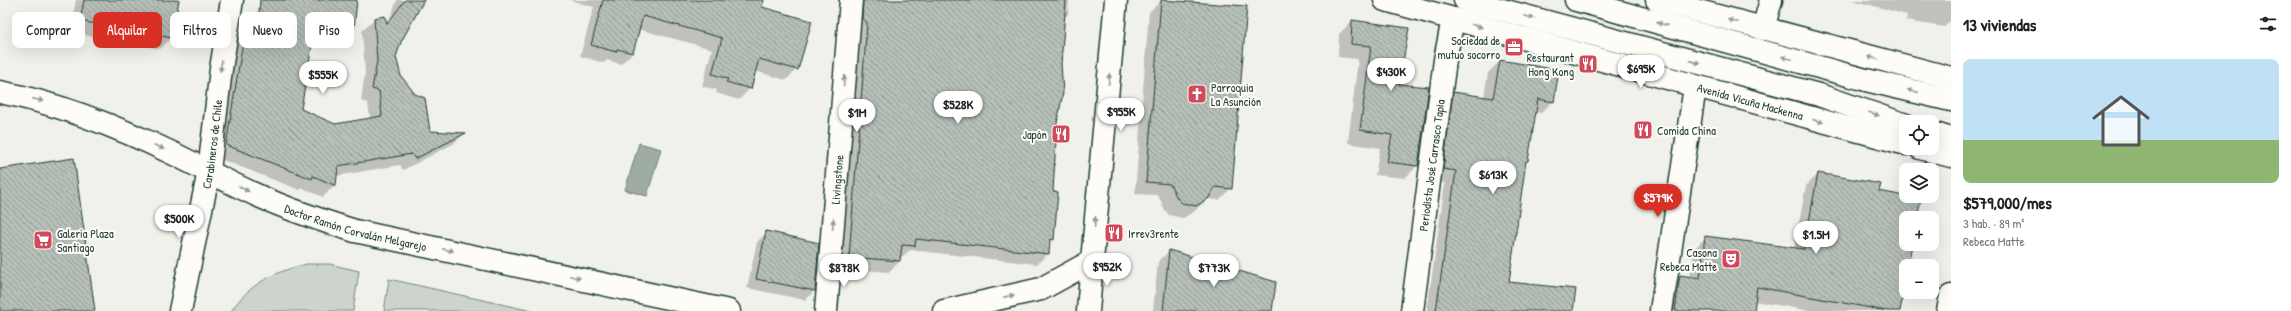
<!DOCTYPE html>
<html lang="es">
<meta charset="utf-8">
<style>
:root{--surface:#fff;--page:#f6f6f6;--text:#202124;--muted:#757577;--accent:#d93025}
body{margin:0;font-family:"Patrick Hand",sans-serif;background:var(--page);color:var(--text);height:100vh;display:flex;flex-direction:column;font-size:15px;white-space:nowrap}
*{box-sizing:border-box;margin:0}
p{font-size:13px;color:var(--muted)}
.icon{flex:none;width:22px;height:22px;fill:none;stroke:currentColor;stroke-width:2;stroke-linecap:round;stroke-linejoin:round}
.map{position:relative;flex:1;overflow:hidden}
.sheet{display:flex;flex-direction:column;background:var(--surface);width:340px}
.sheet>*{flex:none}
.top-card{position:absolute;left:12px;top:12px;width:380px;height:36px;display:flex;gap:8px}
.buttons{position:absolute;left:1899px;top:115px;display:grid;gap:8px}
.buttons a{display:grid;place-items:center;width:40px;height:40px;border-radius:8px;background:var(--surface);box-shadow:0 4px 16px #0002;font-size:20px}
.price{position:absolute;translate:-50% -34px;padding:0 9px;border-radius:14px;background:#fff;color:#222;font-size:13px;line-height:26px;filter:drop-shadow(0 1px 2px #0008)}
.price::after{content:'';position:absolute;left:50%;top:24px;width:12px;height:9px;margin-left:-6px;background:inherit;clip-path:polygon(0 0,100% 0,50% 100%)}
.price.active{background:var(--accent);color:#fff}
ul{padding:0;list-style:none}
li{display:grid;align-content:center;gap:8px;height:212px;padding:0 12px}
li span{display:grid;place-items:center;height:124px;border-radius:8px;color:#555}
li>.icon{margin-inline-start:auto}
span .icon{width:72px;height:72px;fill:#fffc;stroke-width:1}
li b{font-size:17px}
h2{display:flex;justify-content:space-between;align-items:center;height:48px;padding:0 12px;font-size:17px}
.tag{padding:0 14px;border-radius:8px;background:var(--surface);box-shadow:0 4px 16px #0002;font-size:14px;line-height:36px}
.tag.active{background:var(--accent);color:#fff}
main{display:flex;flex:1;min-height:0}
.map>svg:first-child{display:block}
.green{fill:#cdd3cd;stroke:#768880}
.water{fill:#9faca4;stroke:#6c8077}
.shadow{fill:#0003}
.building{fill:url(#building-back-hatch);stroke:#1f3d34}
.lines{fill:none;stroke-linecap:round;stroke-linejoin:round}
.minor-casing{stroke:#1f3d34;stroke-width:25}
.major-casing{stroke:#1f3d34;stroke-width:25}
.minor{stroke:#fdfcf7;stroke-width:22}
.major{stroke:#fdfcf7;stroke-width:22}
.oneway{fill:#8e9c96}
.labels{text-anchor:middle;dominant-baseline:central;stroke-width:4;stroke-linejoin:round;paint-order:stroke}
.poi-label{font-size:12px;fill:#1f3d34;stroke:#fdfcf7;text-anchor:end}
.street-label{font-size:12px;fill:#1f3d34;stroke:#fdfcf7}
</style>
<main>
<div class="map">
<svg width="1951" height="311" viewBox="0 0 1951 311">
<defs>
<pattern id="building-back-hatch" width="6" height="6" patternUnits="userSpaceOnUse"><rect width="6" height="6" fill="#b6bfb8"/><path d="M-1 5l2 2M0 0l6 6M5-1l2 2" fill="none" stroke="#939c96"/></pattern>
</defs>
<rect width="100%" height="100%" fill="#f0f1eb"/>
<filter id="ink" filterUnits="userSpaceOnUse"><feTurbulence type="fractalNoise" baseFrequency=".025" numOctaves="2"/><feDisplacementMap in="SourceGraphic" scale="8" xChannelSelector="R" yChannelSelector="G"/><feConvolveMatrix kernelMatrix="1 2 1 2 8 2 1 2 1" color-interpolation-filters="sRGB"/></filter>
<g filter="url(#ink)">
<g class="green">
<path d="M307 264H329L359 271 353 311H231C249 284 276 271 307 264Z"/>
<polygon points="389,279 532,311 384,311"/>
</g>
<polygon class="water" points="639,143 661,149 647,196 625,190"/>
<g class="shadow">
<polygon points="76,0 178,0 171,38 160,49 70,32"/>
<polygon points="260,0 356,0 353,28 341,40 312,35 300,110 335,125 370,119 368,103 361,101 365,73 362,31 374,19 386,23 391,16 397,0 425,0 400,42 395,57 400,77 430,132 464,134 453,144 403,170 400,165 336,176 335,185 323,197 302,188 300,190 215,157 234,42 246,30 255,31"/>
<polygon points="569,0 763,0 761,8 797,69 786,80 755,71 750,88 739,100 716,93 717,90 702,86 712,49 638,29 632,53 621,64 607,60 604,63 580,56 594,7"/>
<polygon points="854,0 1069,0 1068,14 1064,19 1056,123 1052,192 1053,239 1048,244 1048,254 1037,264 910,250 903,256 900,256 900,261 889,272 838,268"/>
<polygon points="1162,0 1231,188 1219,200 1206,199 1195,211 1183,218 1169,215 1165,210 1158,195 1135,194 1149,12"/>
<polygon points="1852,0 1951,0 1951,20 1944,27 1906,21 1907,15"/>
<polygon points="1352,21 1408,29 1398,85 1417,166 1405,178 1375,175 1380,148 1348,143 1358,59 1338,57 1339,34"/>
<polygon points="1500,61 1553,101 1541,113 1535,112 1527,161 1525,163 1507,282 1572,311 1427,311 1445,183 1432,181 1442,105 1454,93 1484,97 1488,73"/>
<polygon points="1818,174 1878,192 1916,218 1906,218 1906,244 1911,244 1899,311 1811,311 1754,301 1753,311 1665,311 1668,288 1680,276 1690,277 1694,249 1706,237 1794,249 1806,186"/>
<polygon points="766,233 818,243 814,291 805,300 747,288 757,242"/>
<polygon points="1169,251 1271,311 1153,311 1158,262"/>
</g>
<g class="building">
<polygon points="84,0 179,0 172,38 80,21"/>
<polygon points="260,0 357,0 354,29 316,22 301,109 335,124 382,116 379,91 372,89 377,61 374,18 385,16 387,24 405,0 424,0 401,42 396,57 401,76 415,94 425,98 430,131 466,133 415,159 412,154 338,166 336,186 313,176 312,179 226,145 245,29 264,32 267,14 259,13"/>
<polygon points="603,0 764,0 762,7 812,21 798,70 759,59 751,89 726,82 728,79 712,74 722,38 643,16 633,53 617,49 616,52 591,45"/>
<polygon points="863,0 1066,0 1061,64 1063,93 1057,123 1053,191 1058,192 1054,240 1050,239 1049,254 916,239 915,246 902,245 900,261 849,257 867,23 862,18"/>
<polygon points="1161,0 1247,6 1232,189 1215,187 1208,199 1196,206 1182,203 1177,198 1170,184 1146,182"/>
<polygon points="1352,20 1409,28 1399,84 1429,87 1418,166 1387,162 1392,135 1360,130 1371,46 1351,44"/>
<polygon points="1500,60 1559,70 1554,102 1538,99 1528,161 1526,161 1509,282 1576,289 1573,311 1436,311 1456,171 1443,169 1453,92 1493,98"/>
<polygon points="74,158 95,311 0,311 0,169"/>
<polygon points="1818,173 1881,184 1879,191 1921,199 1917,218 1906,218 1906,244 1912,244 1908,266 1906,266 1906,279 1900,311 1887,311 1757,287 1754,311 1675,311 1680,275 1700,278 1705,236 1804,249"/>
<polygon points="766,231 819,243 815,291 756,279"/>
<polygon points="1169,250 1276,282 1272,311 1163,311"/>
</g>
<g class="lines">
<g class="minor-casing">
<g id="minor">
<polyline points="1465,0 1819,95 1906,125"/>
<polyline points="1576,0 1866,80 1951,100"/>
<polyline points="1763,29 1771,0"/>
<polyline points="1932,133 1951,139"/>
<path id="s1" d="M180 311 209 171 221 69 232 0"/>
<path id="s2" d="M826 311 851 0"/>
<polyline points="1088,311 1092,261"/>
<path id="s3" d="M1412 311 1445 60 1453 19"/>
<polyline points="1661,311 1695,87"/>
</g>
</g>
<g class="major-casing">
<g id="major">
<path id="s4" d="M1385 0 1906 144"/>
<polyline points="1657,0 1951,78"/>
<path id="s5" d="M0 92C61 104 118 127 174 154 203 168 231 184 261 197 292 211 323 221 355 231L729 311"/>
<polyline points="1920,148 1951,156"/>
<polyline points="944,311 1041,289 1092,261 1116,0"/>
<polyline points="1948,311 1951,296"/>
</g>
</g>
<use href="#minor" class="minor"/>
<use href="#major" class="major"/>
</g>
<defs><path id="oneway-solid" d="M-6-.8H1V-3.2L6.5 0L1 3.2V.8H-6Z"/></defs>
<g class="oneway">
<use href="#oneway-solid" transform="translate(1529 17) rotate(15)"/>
<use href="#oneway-solid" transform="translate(1733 21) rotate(-165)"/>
<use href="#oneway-solid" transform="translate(1662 24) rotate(-165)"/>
<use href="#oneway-solid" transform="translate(1477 26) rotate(16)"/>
<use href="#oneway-solid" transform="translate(1787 58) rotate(-165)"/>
<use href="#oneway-solid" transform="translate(1873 58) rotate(-165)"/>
<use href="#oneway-solid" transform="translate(1695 62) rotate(15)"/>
<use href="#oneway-solid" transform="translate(221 66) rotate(98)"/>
<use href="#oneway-solid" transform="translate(1109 79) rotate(-85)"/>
<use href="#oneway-solid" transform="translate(844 81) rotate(-85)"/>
<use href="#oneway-solid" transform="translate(1913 91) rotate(-167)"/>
<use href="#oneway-solid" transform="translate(38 100) rotate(13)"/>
<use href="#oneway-solid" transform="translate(1874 114) rotate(19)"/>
<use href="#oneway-solid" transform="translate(1818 121) rotate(15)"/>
<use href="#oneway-solid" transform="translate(159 147) rotate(24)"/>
<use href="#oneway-solid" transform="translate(244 189) rotate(27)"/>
<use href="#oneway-solid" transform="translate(1095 222) rotate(-85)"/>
<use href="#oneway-solid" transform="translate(833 224) rotate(-85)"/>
<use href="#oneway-solid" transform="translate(448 250) rotate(11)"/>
<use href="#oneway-solid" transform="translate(575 277) rotate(12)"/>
<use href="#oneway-solid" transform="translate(1009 296) rotate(-13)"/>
</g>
</g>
<defs>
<g id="office-square" transform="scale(1)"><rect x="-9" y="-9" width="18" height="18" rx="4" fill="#d1495b" stroke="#fdfcf7"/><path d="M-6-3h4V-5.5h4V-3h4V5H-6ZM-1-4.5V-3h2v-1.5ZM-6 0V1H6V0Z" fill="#fff"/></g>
<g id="restaurant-square" transform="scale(1)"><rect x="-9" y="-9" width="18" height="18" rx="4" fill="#d1495b" stroke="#fdfcf7"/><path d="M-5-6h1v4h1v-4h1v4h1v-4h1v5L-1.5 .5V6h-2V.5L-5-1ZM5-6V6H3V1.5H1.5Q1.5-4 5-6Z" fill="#fff"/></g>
<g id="church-square" transform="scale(1)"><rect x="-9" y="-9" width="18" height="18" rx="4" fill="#d1495b" stroke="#fdfcf7"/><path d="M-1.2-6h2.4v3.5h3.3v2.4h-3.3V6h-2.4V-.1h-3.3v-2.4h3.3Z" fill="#fff"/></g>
<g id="supermarket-square" transform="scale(1)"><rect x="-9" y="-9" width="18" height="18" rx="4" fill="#d1495b" stroke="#fdfcf7"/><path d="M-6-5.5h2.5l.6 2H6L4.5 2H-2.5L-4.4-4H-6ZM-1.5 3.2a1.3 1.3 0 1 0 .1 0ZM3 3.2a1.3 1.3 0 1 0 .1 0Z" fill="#fff"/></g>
<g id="theatre-square" transform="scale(1)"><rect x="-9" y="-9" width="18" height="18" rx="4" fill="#d1495b" stroke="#fdfcf7"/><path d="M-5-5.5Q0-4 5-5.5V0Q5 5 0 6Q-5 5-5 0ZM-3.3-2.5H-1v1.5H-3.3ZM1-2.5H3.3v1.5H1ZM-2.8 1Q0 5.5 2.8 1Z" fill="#fff"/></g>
</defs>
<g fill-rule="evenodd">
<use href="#office-square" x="1514" y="47"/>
<use href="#restaurant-square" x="1588" y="64"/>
<use href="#church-square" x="1197" y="94"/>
<use href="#restaurant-square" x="1643" y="130"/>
<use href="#restaurant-square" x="1061" y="134"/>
<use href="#restaurant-square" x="1114" y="233"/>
<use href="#supermarket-square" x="43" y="240"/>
<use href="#theatre-square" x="1731" y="259"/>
</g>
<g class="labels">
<g class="poi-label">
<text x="1500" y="40">Sociedad de<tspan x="1500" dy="14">mutuo socorro</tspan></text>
<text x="1574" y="57">Restaurant<tspan x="1574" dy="14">Hong Kong</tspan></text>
<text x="1211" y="87" text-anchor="start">Parroquia<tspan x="1211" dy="14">La Asunción</tspan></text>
<text x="1657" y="130" text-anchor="start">Comida China</text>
<text x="1047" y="134">Japón</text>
<text x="57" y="233" text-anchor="start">Galeria Plaza<tspan x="57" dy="14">Santiago</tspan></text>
<text x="1128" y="233" text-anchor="start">Irrev3rente</text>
<text x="1717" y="252">Casona<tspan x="1717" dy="14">Rebeca Matte</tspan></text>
</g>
<g class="street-label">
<text stroke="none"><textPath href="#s4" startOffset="379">Avenida Vicuña Mackenna</textPath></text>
<text stroke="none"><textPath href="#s1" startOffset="170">Carabineros de Chile</textPath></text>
<text stroke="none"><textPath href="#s3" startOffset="147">Periodista José Carrasco Tapia</textPath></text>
<text stroke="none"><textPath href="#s2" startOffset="132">Livingstone</textPath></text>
<text stroke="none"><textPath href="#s5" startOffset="382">Doctor Ramón Corvalán Melgarejo</textPath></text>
</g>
</g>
</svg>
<div class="buttons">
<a><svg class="icon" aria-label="locate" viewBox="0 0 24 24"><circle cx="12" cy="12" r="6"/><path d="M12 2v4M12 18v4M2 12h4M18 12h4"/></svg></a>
<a><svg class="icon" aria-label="layers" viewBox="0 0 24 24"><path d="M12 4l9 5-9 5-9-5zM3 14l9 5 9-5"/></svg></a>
<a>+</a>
<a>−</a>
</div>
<b class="price" style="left:1641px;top:89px">$695K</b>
<b class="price" style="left:1391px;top:92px">$430K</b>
<b class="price" style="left:323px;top:95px">$555K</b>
<b class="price" style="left:958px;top:125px">$528K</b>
<b class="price" style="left:1121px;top:132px">$955K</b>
<b class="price" style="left:857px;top:133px">$1M</b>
<b class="price" style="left:1493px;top:195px">$613K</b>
<b class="price active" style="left:1658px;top:218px">$579K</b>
<b class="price" style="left:179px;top:239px">$500K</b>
<b class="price" style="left:1816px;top:255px">$1.5M</b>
<b class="price" style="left:1107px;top:287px">$952K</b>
<b class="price" style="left:844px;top:288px">$878K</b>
<b class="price" style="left:1214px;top:288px">$773K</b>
<div class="top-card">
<a class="tag">Comprar</a>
<a class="tag active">Alquilar</a>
<a class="tag">Filtros</a>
<a class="tag">Nuevo</a>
<a class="tag">Piso</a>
</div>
</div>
<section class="sheet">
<h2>13 viviendas<svg class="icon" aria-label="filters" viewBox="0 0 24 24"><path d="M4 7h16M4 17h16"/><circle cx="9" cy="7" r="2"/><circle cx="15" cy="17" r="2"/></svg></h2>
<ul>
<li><span style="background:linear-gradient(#bfe0f5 65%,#8fb573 0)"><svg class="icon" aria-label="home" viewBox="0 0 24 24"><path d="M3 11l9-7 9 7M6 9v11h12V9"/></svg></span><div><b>$579,000/mes</b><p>3 hab. · 89 m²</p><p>Rebeca Matte</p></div></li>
</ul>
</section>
</main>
